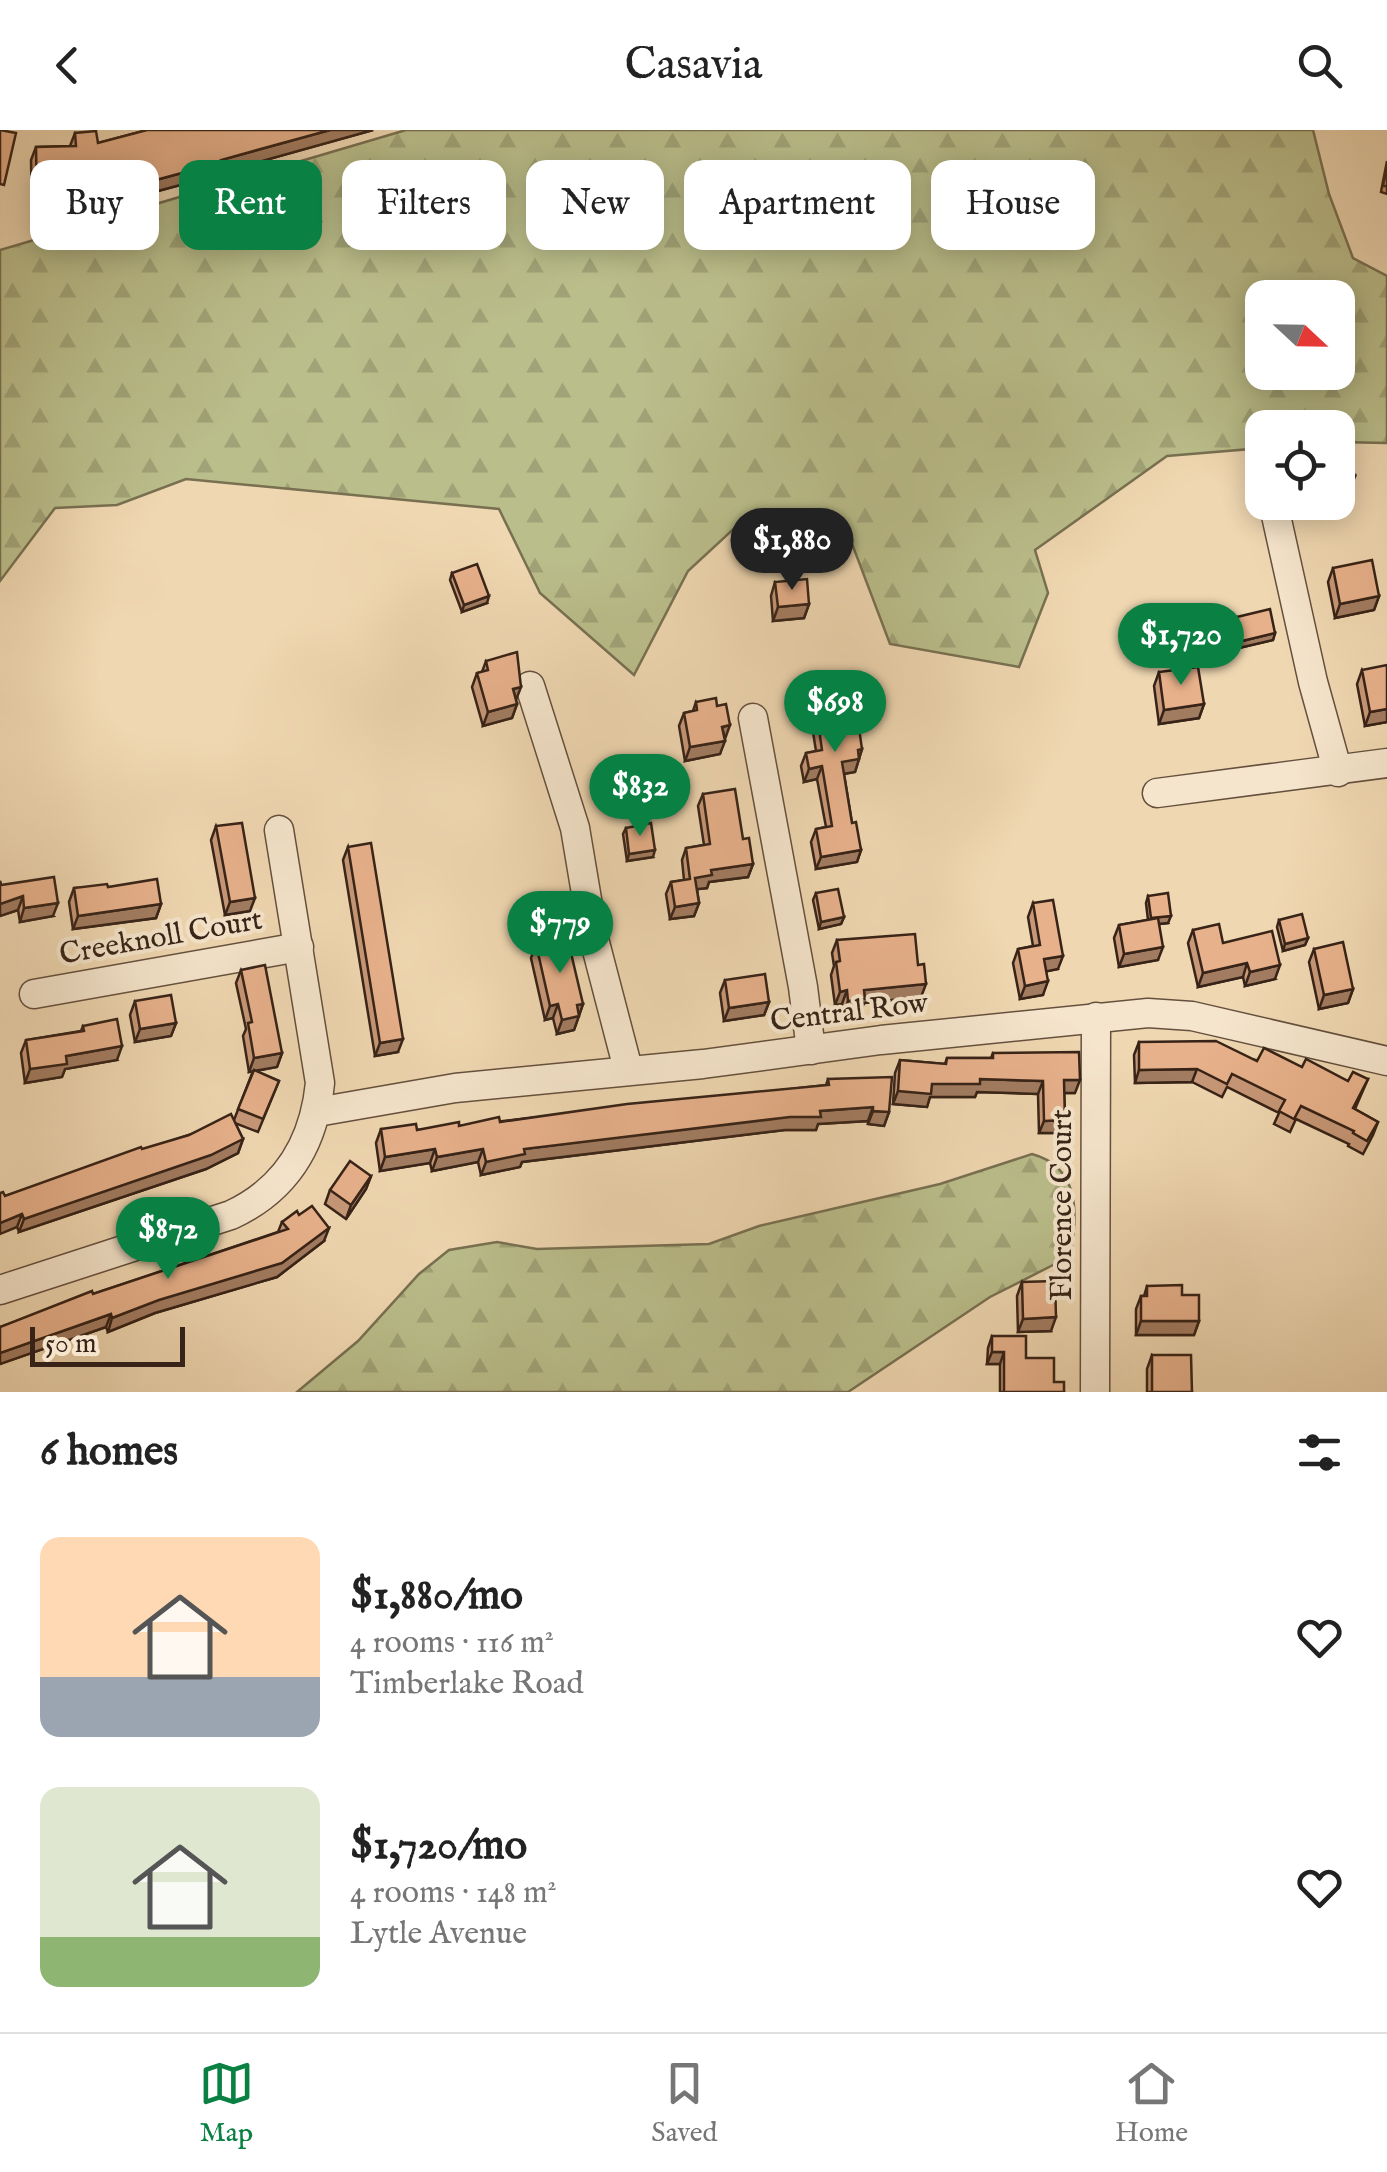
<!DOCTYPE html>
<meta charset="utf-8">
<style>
:root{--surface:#fff;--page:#f6f6f6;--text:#222;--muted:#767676;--line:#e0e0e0;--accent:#0b8043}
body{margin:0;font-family:"IM FELL English",serif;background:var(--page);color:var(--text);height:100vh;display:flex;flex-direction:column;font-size:38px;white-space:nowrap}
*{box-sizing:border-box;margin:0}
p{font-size:32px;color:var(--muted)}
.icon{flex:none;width:55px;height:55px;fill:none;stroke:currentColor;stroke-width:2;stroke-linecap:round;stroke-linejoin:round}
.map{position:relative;height:1262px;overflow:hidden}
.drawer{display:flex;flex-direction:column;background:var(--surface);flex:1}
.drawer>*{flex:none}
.hud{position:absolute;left:30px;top:30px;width:1328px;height:90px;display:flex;gap:20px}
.needle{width:65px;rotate:112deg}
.buttons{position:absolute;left:1245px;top:150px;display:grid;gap:20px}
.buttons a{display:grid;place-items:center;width:110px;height:110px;border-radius:20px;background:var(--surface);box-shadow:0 5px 25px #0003;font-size:50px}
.scale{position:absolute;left:30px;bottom:25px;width:155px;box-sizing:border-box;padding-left:10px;border:5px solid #372317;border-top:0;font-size:28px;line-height:35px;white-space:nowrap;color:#372317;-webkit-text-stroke:8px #f5e5cc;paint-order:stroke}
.price{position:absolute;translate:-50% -85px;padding:0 22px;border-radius:35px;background:var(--accent);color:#fff;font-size:32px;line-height:65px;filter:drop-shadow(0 2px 5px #0008)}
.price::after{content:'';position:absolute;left:50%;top:60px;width:30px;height:22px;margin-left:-15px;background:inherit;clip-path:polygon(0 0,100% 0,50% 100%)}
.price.current{background:#222;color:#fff}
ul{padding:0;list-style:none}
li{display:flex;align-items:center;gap:30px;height:250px;padding:0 40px}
li span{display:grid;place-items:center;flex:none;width:280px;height:200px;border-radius:20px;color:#555}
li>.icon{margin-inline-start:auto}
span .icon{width:120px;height:120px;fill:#fffc;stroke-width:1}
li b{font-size:42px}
h2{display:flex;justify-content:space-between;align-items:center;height:120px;padding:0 40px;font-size:42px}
.tag{padding:0 35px;border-radius:20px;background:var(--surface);box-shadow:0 5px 25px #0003;font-size:35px;line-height:90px}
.tag.current{background:var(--accent);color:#fff}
header{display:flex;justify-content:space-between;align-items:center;height:130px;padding:0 40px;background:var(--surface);font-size:45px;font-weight:600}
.tabs{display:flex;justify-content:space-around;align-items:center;height:140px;border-top:2px solid var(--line);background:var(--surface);font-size:28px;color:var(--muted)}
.tabs a{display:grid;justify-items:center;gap:5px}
.tabs .current{color:var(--accent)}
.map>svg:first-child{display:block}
.forest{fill:url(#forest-firs);stroke:#787051;stroke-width:2.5;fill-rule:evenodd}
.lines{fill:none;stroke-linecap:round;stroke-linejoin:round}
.minor-casing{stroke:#65503e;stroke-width:31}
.minor{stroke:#f5e5cc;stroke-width:28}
.wall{fill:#c79878;stroke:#372317;stroke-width:2.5}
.shaded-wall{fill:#a27c61;stroke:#372317;stroke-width:2.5}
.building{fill:#e7b18b;stroke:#372317;stroke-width:2.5}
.labels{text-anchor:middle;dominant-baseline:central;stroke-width:8;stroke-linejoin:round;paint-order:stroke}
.street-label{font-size:30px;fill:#372317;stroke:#f5e5cc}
</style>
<header><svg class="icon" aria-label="back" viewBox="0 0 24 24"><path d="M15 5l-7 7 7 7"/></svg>Casavia<svg class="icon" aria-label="search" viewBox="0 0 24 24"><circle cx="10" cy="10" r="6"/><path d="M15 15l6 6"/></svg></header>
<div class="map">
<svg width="1387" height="1262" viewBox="0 0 1387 1262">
<defs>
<pattern id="forest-firs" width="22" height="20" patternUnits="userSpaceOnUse" patternTransform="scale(2.5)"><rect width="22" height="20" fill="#babe8b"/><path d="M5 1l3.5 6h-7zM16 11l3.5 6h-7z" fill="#a0a377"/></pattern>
</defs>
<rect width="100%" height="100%" fill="#efd7b1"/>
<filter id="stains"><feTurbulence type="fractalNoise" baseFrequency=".002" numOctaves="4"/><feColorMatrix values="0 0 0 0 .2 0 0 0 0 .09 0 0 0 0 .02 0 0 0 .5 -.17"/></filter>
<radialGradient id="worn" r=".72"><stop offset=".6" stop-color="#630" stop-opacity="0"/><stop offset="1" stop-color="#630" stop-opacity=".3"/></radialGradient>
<g class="forest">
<path d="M406 0H1313L1329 64 1353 128 1387 146V313L1338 312V298H1262V318L1167 326 1035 420 1048 463 1019 537 890 514 851 411 741 392 688 441 634 545 540 463 499 379 186 349 117 375 55 378 0 451V120ZM1262 168H1338V242H1262Z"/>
<path d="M1032 1024C1079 1037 1078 1082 1071 1121L1053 1135 990 1167 848 1262H297L358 1211 419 1144 449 1120 497 1112 537 1119 709 1114 759 1096 940 1054Z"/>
</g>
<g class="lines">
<g class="minor-casing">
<g id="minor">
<polyline points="1273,372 1313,552 1338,642"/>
<polyline points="530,556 575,698 593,805 628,939"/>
<polyline points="753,588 803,857 811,920"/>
<polyline points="1157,663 1387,633"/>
<polyline points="34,864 299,817"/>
<polyline points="317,982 455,958 703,934 881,910 1148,883 1192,886 1387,931"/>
<path d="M0 1160 231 1085C287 1059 314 1013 320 953L279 700"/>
<polyline points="1095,1262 1096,887"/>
</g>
</g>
<use href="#minor" class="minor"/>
</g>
<g class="wall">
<polygon points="147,0 373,0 219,43 217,47 200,53 199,50 102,76 99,84 32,86 31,30 36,17 70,16 75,3 98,13"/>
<polygon points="1387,31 1387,64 1381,62"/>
<polygon points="1333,438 1379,466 1374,480 1335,488 1328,452"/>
<polygon points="452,443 487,473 462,482 450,450"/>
<polygon points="775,452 809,474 804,488 773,491 771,466"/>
<polygon points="1237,487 1275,503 1273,510 1239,518 1234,493"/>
<polygon points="486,531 516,570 517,574 512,588 483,596 472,557 477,543 482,542"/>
<polygon points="1362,540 1387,592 1365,596 1357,554"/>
<polygon points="1159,542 1204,574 1199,588 1159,594 1154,556"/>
<polygon points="795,552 862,619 855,642 844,644 852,693 861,720 857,732 816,739 811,712 816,699 826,697 817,649 804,652 801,636 806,623 816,621 810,583 793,586 790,564"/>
<polygon points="696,572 724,609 720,624 685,631 679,596 684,583 693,581"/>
<polygon points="703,664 743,709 753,734 748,747 709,752 707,758 697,759 699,773 694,786 670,789 666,764 671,752 684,750 682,730 686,718 704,715 698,676"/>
<polygon points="216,696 250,781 225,785 211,710"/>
<polygon points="626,698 653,727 627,731 623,704"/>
<polygon points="348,717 398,922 375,926 343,730"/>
<polygon points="0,751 1,755 53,786 20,792 18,780 0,786"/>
<polygon points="108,757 161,774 156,788 73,799 69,772 74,758"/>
<polygon points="816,763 844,787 841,794 819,799 813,770"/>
<polygon points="1148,766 1168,793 1159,794 1158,830 1119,837 1114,808 1119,795 1148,790 1146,773"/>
<polygon points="1033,773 1058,839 1046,841 1043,865 1020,869 1013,833 1018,819 1033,816 1028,787"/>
<polygon points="1279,790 1308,808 1305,815 1283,821 1277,797"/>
<polygon points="1193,800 1223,813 1275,849 1245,856 1243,847 1198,857 1188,813"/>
<polygon points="837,810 921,867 864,873 860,882 843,885 842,874 835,875 831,845 834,836 832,823"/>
<polygon points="536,814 583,874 574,900 557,904 553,888 545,890 531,828"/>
<polygon points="1314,819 1353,859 1348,873 1319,879 1309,832"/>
<polygon points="241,840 282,923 277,937 255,941 279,951 258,1002 235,993 243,1009 238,1023 206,1039 19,1102 5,1066 234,990 253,941 249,942 243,906 246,899 236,853"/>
<polygon points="725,850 769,872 764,885 724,891 720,863"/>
<polygon points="135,871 176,893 171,906 135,912 130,885"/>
<polygon points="83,896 117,930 65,939 62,947 25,953 21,923 26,910 81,901"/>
<polygon points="1139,912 1302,937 1348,951 1368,949 1355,979 1378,992 1373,1005 1363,1024 1348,1016 1349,1014 1296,989 1290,1002 1274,994 1279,983 1227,957 1222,967 1192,952 1135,953 1134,925"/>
<polygon points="993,923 1075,963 1064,963 1065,990 1060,1003 1039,1003 1038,964 977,962 975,967 930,967 927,977 893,974 895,943 900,930 945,934 947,928 991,928"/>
<polygon points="828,949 889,982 884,996 868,994 868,991 818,994 816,1000 785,1000 522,1032 520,1037 481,1045 478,1032 432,1041 430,1033 380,1041 376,1013 381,999 417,1000 459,996 826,955"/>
<polygon points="371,1046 366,1059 346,1089 325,1074 330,1060"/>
<polygon points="282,1092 324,1111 277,1147 155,1183 108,1202 106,1197 0,1234 0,1197 93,1164 278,1102"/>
<polygon points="1022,1152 1051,1201 1018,1202 1017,1166"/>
<polygon points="1147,1156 1182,1165 1199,1191 1194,1205 1136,1205 1136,1179 1141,1166 1144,1166"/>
<polygon points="992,1206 1026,1228 1064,1262 1000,1262 1000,1234 987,1234 988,1218"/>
<polygon points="1152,1225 1192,1262 1147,1262 1147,1239"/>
</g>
<g class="shaded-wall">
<polygon points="330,0 373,0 219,43 217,47 200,53 205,39 221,30"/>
<polygon points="204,37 199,50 102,76 99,84 32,86 37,72 104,64"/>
<polygon points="1355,346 1350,360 1338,364 1338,352"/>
<polygon points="489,466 487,473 462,482 464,475"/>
<polygon points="1379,466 1374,480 1335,488 1340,474"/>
<polygon points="809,474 804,488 773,491 778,477"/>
<polygon points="1275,503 1273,510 1239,518 1242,511"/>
<polygon points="521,557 516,570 513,559"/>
<polygon points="815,570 810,583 793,586 798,573"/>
<polygon points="517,574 512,588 483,596 488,582"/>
<polygon points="1204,574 1199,588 1159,594 1164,580"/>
<polygon points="1387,579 1387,592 1365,596 1370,582"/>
<polygon points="730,595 725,609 722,597"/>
<polygon points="725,611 720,624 685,631 690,617"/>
<polygon points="862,619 855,642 837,645 842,632 858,620"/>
<polygon points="822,636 817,649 804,652 809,639"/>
<polygon points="655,720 653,727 627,731 629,724"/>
<polygon points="861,720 857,732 816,739 821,727"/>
<polygon points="753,734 748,747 709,752 707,758 691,760 695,748 711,740"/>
<polygon points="23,766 18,780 0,786 0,774"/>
<polygon points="255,768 250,781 225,785 230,772"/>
<polygon points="58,773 53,786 20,792 24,778"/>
<polygon points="699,773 694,786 670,789 675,777"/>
<polygon points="161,774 156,788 73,799 78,786"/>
<polygon points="1171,786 1168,793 1148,795 1151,788"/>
<polygon points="844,787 841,794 819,799 821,792"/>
<polygon points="1308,808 1305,815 1283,821 1285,814"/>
<polygon points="1163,817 1158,830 1119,837 1124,824"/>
<polygon points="1063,826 1058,839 1039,843 1044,829"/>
<polygon points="1247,833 1243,847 1198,857 1203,843"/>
<polygon points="1280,835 1275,849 1245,856 1250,842"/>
<polygon points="1048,851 1043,865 1020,869 1025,856"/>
<polygon points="926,854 921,867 864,873 860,882 843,885 848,871 864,860"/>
<polygon points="1353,859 1348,873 1319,879 1324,865"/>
<polygon points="847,860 842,874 835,875 840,862"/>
<polygon points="769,872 764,885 724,891 729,878"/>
<polygon points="558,874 553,888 545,890 550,876"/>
<polygon points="583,874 574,900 557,904 562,890 577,875"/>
<polygon points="176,893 171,906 135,912 140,899"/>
<polygon points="403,909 398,922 375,926 380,913"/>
<polygon points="122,916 117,930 65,939 62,947 25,953 30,939 66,926"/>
<polygon points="282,923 277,937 249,942 254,928"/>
<polygon points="1197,939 1192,952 1135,953 1139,940"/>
<polygon points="980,949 1043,951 1038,964 977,962 975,967 930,967 927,977 893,974 898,961 932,954"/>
<polygon points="1064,950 1080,950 1075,963 1059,963"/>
<polygon points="873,977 868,991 818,994 816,1000 785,1000 522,1032 520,1037 481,1045 486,1032 524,1019 820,981"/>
<polygon points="873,981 889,982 884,996 868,994"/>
<polygon points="1065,990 1060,1003 1039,1003 1044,991"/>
<polygon points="243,1009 238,1023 206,1039 19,1102 24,1089"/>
<polygon points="435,1019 430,1033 380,1041 385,1027"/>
<polygon points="483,1019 478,1032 432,1041 437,1027"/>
<polygon points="371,1046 366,1059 346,1089 351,1075"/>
<polygon points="22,1084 17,1097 0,1104 0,1093"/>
<polygon points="329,1098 324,1111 277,1147 155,1183 108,1202 112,1188"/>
<polygon points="111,1184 106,1197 0,1234 0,1223"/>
<polygon points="1056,1187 1051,1201 1018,1202 1023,1189"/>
<polygon points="1141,1191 1199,1191 1194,1205 1136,1205"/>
<polygon points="992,1222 1004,1222 1000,1234 987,1234"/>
</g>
<g class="building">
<polygon points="0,0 16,3 4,55 0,54"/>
<polygon points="147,0 330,0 221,30 222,33 205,39 204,37 104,64 104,70 37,72 36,17 76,16 75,3 96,1 98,13"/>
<polygon points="1387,36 1387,56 1383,56"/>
<polygon points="1343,312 1355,346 1338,352 1338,314"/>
<polygon points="1372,430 1379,466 1340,474 1333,438"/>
<polygon points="477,434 489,466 464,475 452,443"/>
<polygon points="807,449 809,474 778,477 775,452"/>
<polygon points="1270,479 1275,503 1242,511 1237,487"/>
<polygon points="517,522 521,557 513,559 517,574 488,582 477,543 488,540 486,531"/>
<polygon points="1387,535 1387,579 1370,582 1362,540"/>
<polygon points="1198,537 1204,574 1164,580 1159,542"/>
<polygon points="851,543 862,619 858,620 859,629 842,632 852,693 856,692 861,720 821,727 816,699 832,696 822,636 809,639 806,623 822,620 815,570 798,573 795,552"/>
<polygon points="716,568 717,576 726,574 730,595 722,597 725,611 690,617 684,583 697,580 696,572"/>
<polygon points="735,659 743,709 749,708 753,734 711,740 712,745 695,748 699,773 675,777 671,752 690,749 686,718 710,714 703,664"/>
<polygon points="242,693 255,768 230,772 216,696"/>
<polygon points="651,693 655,720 629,724 626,698"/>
<polygon points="371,713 403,909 380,913 348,717"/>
<polygon points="54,747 58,773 24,778 23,766 0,774 0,751 1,755"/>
<polygon points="157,749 161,774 78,786 74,758 107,754 108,757"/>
<polygon points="838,759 844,787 821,792 816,763"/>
<polygon points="1168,763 1171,786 1151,788 1148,766"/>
<polygon points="1053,770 1063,826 1044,829 1048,851 1025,856 1018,819 1040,815 1033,773"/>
<polygon points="1302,784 1308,808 1285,814 1279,790"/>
<polygon points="1158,788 1163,817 1124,824 1119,795"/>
<polygon points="1219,794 1223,813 1272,801 1280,835 1250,842 1247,833 1203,843 1193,800"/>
<polygon points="915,804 918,835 924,834 926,854 864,860 865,869 848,871 847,860 840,862 836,832 840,831 837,810"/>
<polygon points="567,806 583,874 577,875 579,886 562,890 558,874 550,876 536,814"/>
<polygon points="1343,812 1353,859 1324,865 1314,819"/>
<polygon points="265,835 282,923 254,928 248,893 252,892 241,840"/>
<polygon points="765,844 769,872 729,878 725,850"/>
<polygon points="171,865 176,893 140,899 135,871"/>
<polygon points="117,889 122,916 66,926 67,934 30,939 26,910 84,901 83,896"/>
<polygon points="1216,911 1257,931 1264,918 1302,937 1306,929 1348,951 1353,942 1368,949 1353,978 1378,992 1367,1011 1353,1003 1354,1001 1301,976 1294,989 1279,981 1285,970 1232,944 1227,954 1197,939 1139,940 1139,912"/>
<polygon points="1079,922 1080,950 1064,950 1065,990 1044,991 1043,951 980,949 980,954 932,954 931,964 898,961 900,930 946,934 947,928 993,928 993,923"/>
<polygon points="254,940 279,951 263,989 238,979"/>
<polygon points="892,947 889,982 873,981 873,977 820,981 821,987 790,987 524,1019 525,1024 486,1032 483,1019 437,1027 435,1019 385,1027 381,999 416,994 417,1000 459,992 459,996 499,987 500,992 627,974 829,955 828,949"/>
<polygon points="231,984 243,1009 211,1025 24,1089 22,1084 0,1093 0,1063 3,1062 5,1066 141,1017 142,1019 189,1005"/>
<polygon points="350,1031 371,1046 351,1075 330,1060"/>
<polygon points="312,1076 329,1098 282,1133 159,1170 112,1188 111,1184 0,1223 0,1197 92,1161 93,1164 288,1099 282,1092 297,1081 299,1085"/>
<polygon points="1055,1151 1056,1187 1023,1189 1022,1152"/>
<polygon points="1182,1155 1182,1165 1199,1165 1199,1191 1141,1191 1141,1166 1147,1166 1147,1156"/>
<polygon points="992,1206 1026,1206 1026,1228 1054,1228 1054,1252 1064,1252 1064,1262 1004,1262 1004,1222 992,1222"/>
<polygon points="1152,1225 1191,1225 1192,1262 1152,1262"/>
</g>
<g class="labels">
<g class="street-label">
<text transform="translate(161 808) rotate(-10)">Creeknoll Court</text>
<text transform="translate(849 883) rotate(-7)">Central Row</text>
<text transform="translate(1063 1075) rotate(-90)">Florence Court</text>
</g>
</g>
<rect width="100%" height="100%" filter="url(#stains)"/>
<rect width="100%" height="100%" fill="url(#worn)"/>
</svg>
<div class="buttons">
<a><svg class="needle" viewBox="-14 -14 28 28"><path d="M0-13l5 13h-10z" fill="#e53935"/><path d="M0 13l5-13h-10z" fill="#767676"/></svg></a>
<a><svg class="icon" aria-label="locate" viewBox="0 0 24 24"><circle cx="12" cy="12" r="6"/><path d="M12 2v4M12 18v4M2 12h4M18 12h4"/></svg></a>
</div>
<div class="scale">50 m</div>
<b class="price current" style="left:792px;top:463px">$1,880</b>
<b class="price" style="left:1181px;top:558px">$1,720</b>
<b class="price" style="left:835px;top:625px">$698</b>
<b class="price" style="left:640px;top:709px">$832</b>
<b class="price" style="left:560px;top:846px">$779</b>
<b class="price" style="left:168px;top:1152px">$872</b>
<div class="hud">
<a class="tag">Buy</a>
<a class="tag current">Rent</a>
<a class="tag">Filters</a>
<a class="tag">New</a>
<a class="tag">Apartment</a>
<a class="tag">House</a>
</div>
</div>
<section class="drawer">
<h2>6 homes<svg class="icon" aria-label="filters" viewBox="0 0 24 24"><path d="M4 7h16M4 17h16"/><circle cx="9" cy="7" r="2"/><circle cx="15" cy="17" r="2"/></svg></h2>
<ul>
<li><span style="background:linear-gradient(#ffd9b3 70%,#9aa5b1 0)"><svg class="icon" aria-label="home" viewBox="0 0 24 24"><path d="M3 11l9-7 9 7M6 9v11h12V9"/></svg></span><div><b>$1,880/mo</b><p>4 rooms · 116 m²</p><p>Timberlake Road</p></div><svg class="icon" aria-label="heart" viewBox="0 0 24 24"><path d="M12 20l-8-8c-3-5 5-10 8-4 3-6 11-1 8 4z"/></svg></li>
<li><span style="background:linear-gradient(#dfe7d0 75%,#8fb573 0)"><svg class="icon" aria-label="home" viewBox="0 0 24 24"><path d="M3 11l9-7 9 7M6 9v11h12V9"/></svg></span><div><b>$1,720/mo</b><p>4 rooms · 148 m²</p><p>Lytle Avenue</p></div><svg class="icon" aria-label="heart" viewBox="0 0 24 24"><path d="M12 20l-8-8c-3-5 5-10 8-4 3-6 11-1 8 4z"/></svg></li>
</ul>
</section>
<nav class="tabs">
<a class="current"><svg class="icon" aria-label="map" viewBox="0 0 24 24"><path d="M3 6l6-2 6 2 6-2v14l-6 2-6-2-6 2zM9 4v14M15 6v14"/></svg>Map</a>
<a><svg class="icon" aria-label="saved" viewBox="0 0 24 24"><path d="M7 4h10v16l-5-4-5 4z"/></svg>Saved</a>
<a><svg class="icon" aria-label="home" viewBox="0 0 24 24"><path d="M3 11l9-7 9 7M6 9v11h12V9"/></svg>Home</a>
</nav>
